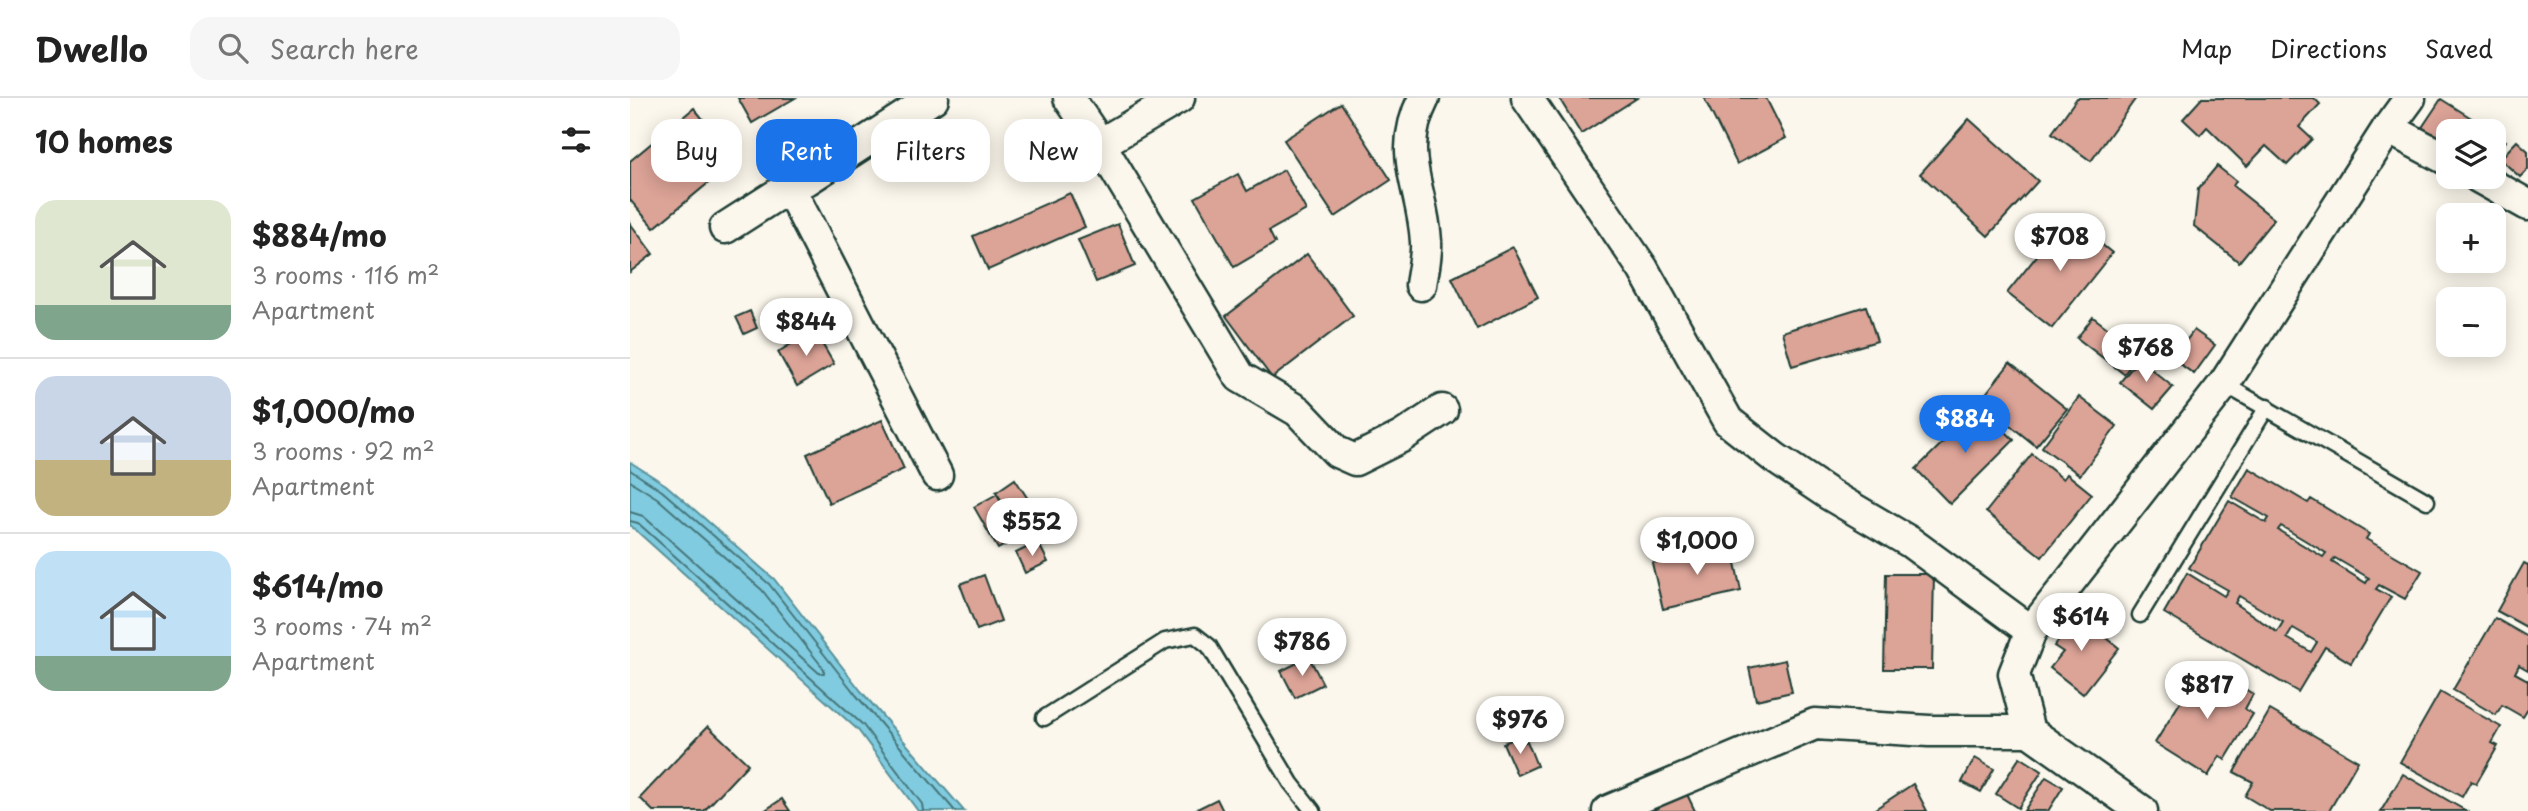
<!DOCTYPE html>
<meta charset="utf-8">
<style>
:root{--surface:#fff;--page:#f6f6f6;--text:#222;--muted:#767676;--line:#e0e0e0;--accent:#1a73e8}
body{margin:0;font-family:"Playpen Sans",sans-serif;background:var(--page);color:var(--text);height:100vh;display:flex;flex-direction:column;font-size:26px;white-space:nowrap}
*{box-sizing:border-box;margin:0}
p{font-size:23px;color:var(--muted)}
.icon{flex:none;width:38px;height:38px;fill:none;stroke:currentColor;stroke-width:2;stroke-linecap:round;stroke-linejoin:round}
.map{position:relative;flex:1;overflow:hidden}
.sheet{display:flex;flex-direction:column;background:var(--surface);width:630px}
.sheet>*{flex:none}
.banner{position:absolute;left:21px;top:21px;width:665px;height:63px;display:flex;gap:14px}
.tools{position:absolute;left:1806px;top:21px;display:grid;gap:14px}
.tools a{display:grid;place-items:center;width:70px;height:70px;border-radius:14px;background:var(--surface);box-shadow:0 4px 18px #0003;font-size:35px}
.price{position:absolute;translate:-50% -60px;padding:0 16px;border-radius:24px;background:#fff;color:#222;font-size:23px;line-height:46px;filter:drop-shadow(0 2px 4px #0008)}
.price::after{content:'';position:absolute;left:50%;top:42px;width:21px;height:16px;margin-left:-10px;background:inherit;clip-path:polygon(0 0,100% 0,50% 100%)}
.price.active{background:var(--accent);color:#fff}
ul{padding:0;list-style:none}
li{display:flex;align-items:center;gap:21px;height:175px;padding:0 35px}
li+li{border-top:2px solid var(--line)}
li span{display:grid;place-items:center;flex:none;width:196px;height:140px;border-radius:21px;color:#555}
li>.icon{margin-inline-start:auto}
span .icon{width:84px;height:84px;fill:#fffc;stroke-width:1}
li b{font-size:30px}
h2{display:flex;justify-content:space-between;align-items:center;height:84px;padding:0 35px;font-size:30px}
.pill{padding:0 24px;border-radius:21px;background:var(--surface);box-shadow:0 4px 18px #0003;font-size:24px;line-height:63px}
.pill.active{background:var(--accent);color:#fff}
header{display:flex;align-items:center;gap:42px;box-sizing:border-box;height:98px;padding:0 35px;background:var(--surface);border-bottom:2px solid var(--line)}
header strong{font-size:33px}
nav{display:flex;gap:38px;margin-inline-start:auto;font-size:24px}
.search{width:490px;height:63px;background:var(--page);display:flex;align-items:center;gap:18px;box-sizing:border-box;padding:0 24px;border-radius:21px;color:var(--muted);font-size:26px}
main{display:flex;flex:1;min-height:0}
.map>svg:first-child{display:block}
.water{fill:#80cbe0;stroke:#59929b;stroke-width:2}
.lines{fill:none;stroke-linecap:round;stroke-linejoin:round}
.shore{stroke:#467679;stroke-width:2}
.building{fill:#dca397;stroke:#1f3d34;stroke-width:2;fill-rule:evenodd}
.lane-casing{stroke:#1f3d34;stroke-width:19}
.street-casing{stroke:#1f3d34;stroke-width:35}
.lane{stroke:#fbf7ec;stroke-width:14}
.street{stroke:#fbf7ec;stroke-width:30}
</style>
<header>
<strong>Dwello</strong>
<div class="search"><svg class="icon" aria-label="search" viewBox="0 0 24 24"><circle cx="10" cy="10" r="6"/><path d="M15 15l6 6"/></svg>Search here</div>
<nav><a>Map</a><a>Directions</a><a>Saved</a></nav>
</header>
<main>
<section class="sheet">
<h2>10 homes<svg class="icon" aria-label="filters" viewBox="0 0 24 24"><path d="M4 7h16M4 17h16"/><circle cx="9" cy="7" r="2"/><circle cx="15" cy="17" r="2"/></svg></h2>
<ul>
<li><span style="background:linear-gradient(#dfe7d0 75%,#7fa58c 0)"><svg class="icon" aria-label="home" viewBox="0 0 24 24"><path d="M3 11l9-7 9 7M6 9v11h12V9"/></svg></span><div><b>$884/mo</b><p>3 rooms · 116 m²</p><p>Apartment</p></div></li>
<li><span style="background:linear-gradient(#c9d6e8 60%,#c2b280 0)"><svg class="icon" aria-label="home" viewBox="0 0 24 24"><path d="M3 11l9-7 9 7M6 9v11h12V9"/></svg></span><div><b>$1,000/mo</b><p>3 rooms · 92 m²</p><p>Apartment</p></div></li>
<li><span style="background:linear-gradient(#bfe0f5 75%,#7fa58c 0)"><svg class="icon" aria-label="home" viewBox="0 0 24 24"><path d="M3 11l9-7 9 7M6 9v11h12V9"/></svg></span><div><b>$614/mo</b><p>3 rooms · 74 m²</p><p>Apartment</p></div></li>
</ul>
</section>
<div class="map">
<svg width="1898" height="713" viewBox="0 0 1898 713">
<rect width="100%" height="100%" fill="#fbf7ec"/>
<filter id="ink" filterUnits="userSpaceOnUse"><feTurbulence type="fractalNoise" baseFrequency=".0143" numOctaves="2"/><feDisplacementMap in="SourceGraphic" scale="14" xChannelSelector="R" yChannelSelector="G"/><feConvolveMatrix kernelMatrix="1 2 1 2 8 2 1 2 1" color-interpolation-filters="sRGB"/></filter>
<g filter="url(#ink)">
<polygon class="water" points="0,364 36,387 144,481 231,593 334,713 288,713 228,632 0,427"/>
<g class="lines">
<g class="shore">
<polyline points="0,372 32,393 139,486 226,597 325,713"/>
<polyline points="0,383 27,400 132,492 194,571 194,575 189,575 13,418 0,414"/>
<polyline points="0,423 8,425 233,627 292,706 293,713"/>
</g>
</g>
<g class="building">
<polygon points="108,0 165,0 122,25"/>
<polygon points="929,0 1007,0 951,36"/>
<polygon points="1074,0 1136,0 1156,40 1107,66"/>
<polygon points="1447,0 1506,0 1461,63 1422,35"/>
<polygon points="1572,0 1684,0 1690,6 1669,29 1682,41 1657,67 1636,48 1617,68 1577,29 1570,37 1553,21"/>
<polygon points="1811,1 1862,33 1818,33 1818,53 1789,34"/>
<polygon points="711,5 761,82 705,119 654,42"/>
<polygon points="64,10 106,62 24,130 0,102 0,63"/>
<polygon points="1339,21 1408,83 1358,138 1290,76"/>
<polygon points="1864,35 1876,43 1864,62"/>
<polygon points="1887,43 1898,53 1898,71 1890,79 1870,61"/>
<polygon points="1587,68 1606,83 1603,88 1644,121 1609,164 1564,128 1568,91"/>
<polygon points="654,72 676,112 639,133 645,145 604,169 565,100 608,76 617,93"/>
<polygon points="440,95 455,129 358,172 343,138"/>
<polygon points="1438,119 1482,155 1422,230 1377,195"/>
<polygon points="0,125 23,156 0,174"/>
<polygon points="488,126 505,168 466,184 448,142"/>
<polygon points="883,149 908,199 847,231 822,180"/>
<polygon points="677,156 723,218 642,280 596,218"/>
<polygon points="1236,208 1247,243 1162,268 1152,234"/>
<polygon points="120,213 127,230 114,236 106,219"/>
<polygon points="1463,219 1510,255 1494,276 1447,240"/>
<polygon points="184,232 204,266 167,288 148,254"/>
<polygon points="1564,232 1585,247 1564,276 1543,261"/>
<polygon points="1509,261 1543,289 1524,311 1490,284"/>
<polygon points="1380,265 1437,311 1406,348 1350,303"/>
<polygon points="1449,299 1487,328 1450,377 1412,349"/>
<polygon points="1350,308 1384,342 1320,406 1286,371"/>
<polygon points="252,322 274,371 199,405 177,356"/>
<polygon points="1402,356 1433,381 1437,376 1462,396 1412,459 1356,414"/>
<path d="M1619 370 1678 405 1681 401 1739 436 1736 441 1792 473 1775 501 1749 487 1746 491 1761 499 1721 565 1695 549 1668 594 1534 515 1557 475 1594 498 1598 492 1559 470 1599 403 1636 425 1639 420 1602 399ZM1651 428 1696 455 1693 459 1648 432ZM1705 460 1739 480 1736 485 1702 464ZM1609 498 1653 524 1647 534 1605 505ZM1663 530 1687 544 1681 554 1657 540Z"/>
<polygon points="385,381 411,421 392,434 366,394"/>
<polygon points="367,396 390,439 368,451 344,409"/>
<polygon points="408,444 418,464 395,475 386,455"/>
<polygon points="1101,446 1111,493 1033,511 1022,465"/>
<polygon points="1894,465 1898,467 1898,530 1867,513"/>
<polygon points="1256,476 1304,476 1302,571 1254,571"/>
<polygon points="354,477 371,523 347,532 330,486"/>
<polygon points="1449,517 1489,550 1453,596 1420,570 1433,554 1424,548 1430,541 1421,534 1433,520 1441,527"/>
<polygon points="1865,520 1898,539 1898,572 1889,567 1885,575 1898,582 1898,611 1893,619 1872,607 1866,617 1823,592"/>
<polygon points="679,559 693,586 665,600 651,573"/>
<polygon points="1155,562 1162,594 1126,602 1119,570"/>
<polygon points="1572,569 1589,580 1591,576 1623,596 1615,611 1623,616 1595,662 1590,658 1578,678 1525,645"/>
<polygon points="1810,594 1871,629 1862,645 1868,648 1846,686 1841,683 1832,699 1770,664"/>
<polygon points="1640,612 1728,663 1699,713 1640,713 1615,698 1623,684 1604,674"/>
<polygon points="78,628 118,666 74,713 23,713 10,700"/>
<polygon points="884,641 887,647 897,643 907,668 887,677 873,645"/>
<polygon points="1390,659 1412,673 1388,710 1366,696"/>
<polygon points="1345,660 1364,671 1351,694 1332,684"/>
<polygon points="1773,676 1836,713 1751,713"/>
<polygon points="1416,679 1433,689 1418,713 1394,713"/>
<polygon points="1283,686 1297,713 1242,713"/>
<polygon points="1054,690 1065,713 1006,713"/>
<polygon points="152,701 160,713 134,713"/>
<polygon points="587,701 593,713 563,713"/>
</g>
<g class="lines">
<g class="lane-casing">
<g id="lane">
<polyline points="1594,286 1797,403"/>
<polyline points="1510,517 1637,309"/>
<polyline points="414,620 535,543 565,537 579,548 661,685 683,713"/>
</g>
</g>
<g class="street-casing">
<g id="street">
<polyline points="303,0 178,81 159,89 307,377"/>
<polyline points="439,0 470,46 610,279 668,313 707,354 725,362 771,339 812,312"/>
<polyline points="897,0 1013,171 1098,323 1145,360 1200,397 1280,444 1401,533"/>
<polyline points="1758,30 1818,62"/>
<polyline points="470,46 549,0"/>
<polyline points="1848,79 1898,107"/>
<polyline points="95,130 159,89"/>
<path d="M791 187C793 173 797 157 796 144 793 88 765 57 794 0"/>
<polyline points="978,713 1185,626 1299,633 1399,633"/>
<polyline points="1512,713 1399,633 1384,576 1401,533 1594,286 1758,30 1780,0"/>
</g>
</g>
<use href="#lane" class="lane"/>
<use href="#street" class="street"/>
</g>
</g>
</svg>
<div class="tools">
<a><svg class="icon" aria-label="layers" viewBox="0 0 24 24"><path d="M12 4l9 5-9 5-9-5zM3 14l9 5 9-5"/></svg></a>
<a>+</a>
<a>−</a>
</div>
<b class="price" style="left:1430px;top:175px">$708</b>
<b class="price" style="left:176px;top:260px">$844</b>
<b class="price" style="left:1516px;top:286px">$768</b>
<b class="price active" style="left:1335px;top:357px">$884</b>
<b class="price" style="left:402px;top:460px">$552</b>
<b class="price" style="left:1067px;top:479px">$1,000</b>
<b class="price" style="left:1451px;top:555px">$614</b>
<b class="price" style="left:672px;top:580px">$786</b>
<b class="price" style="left:1577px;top:623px">$817</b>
<b class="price" style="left:890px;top:658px">$976</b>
<div class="banner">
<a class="pill">Buy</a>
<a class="pill active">Rent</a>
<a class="pill">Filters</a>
<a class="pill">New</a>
</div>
</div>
</main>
